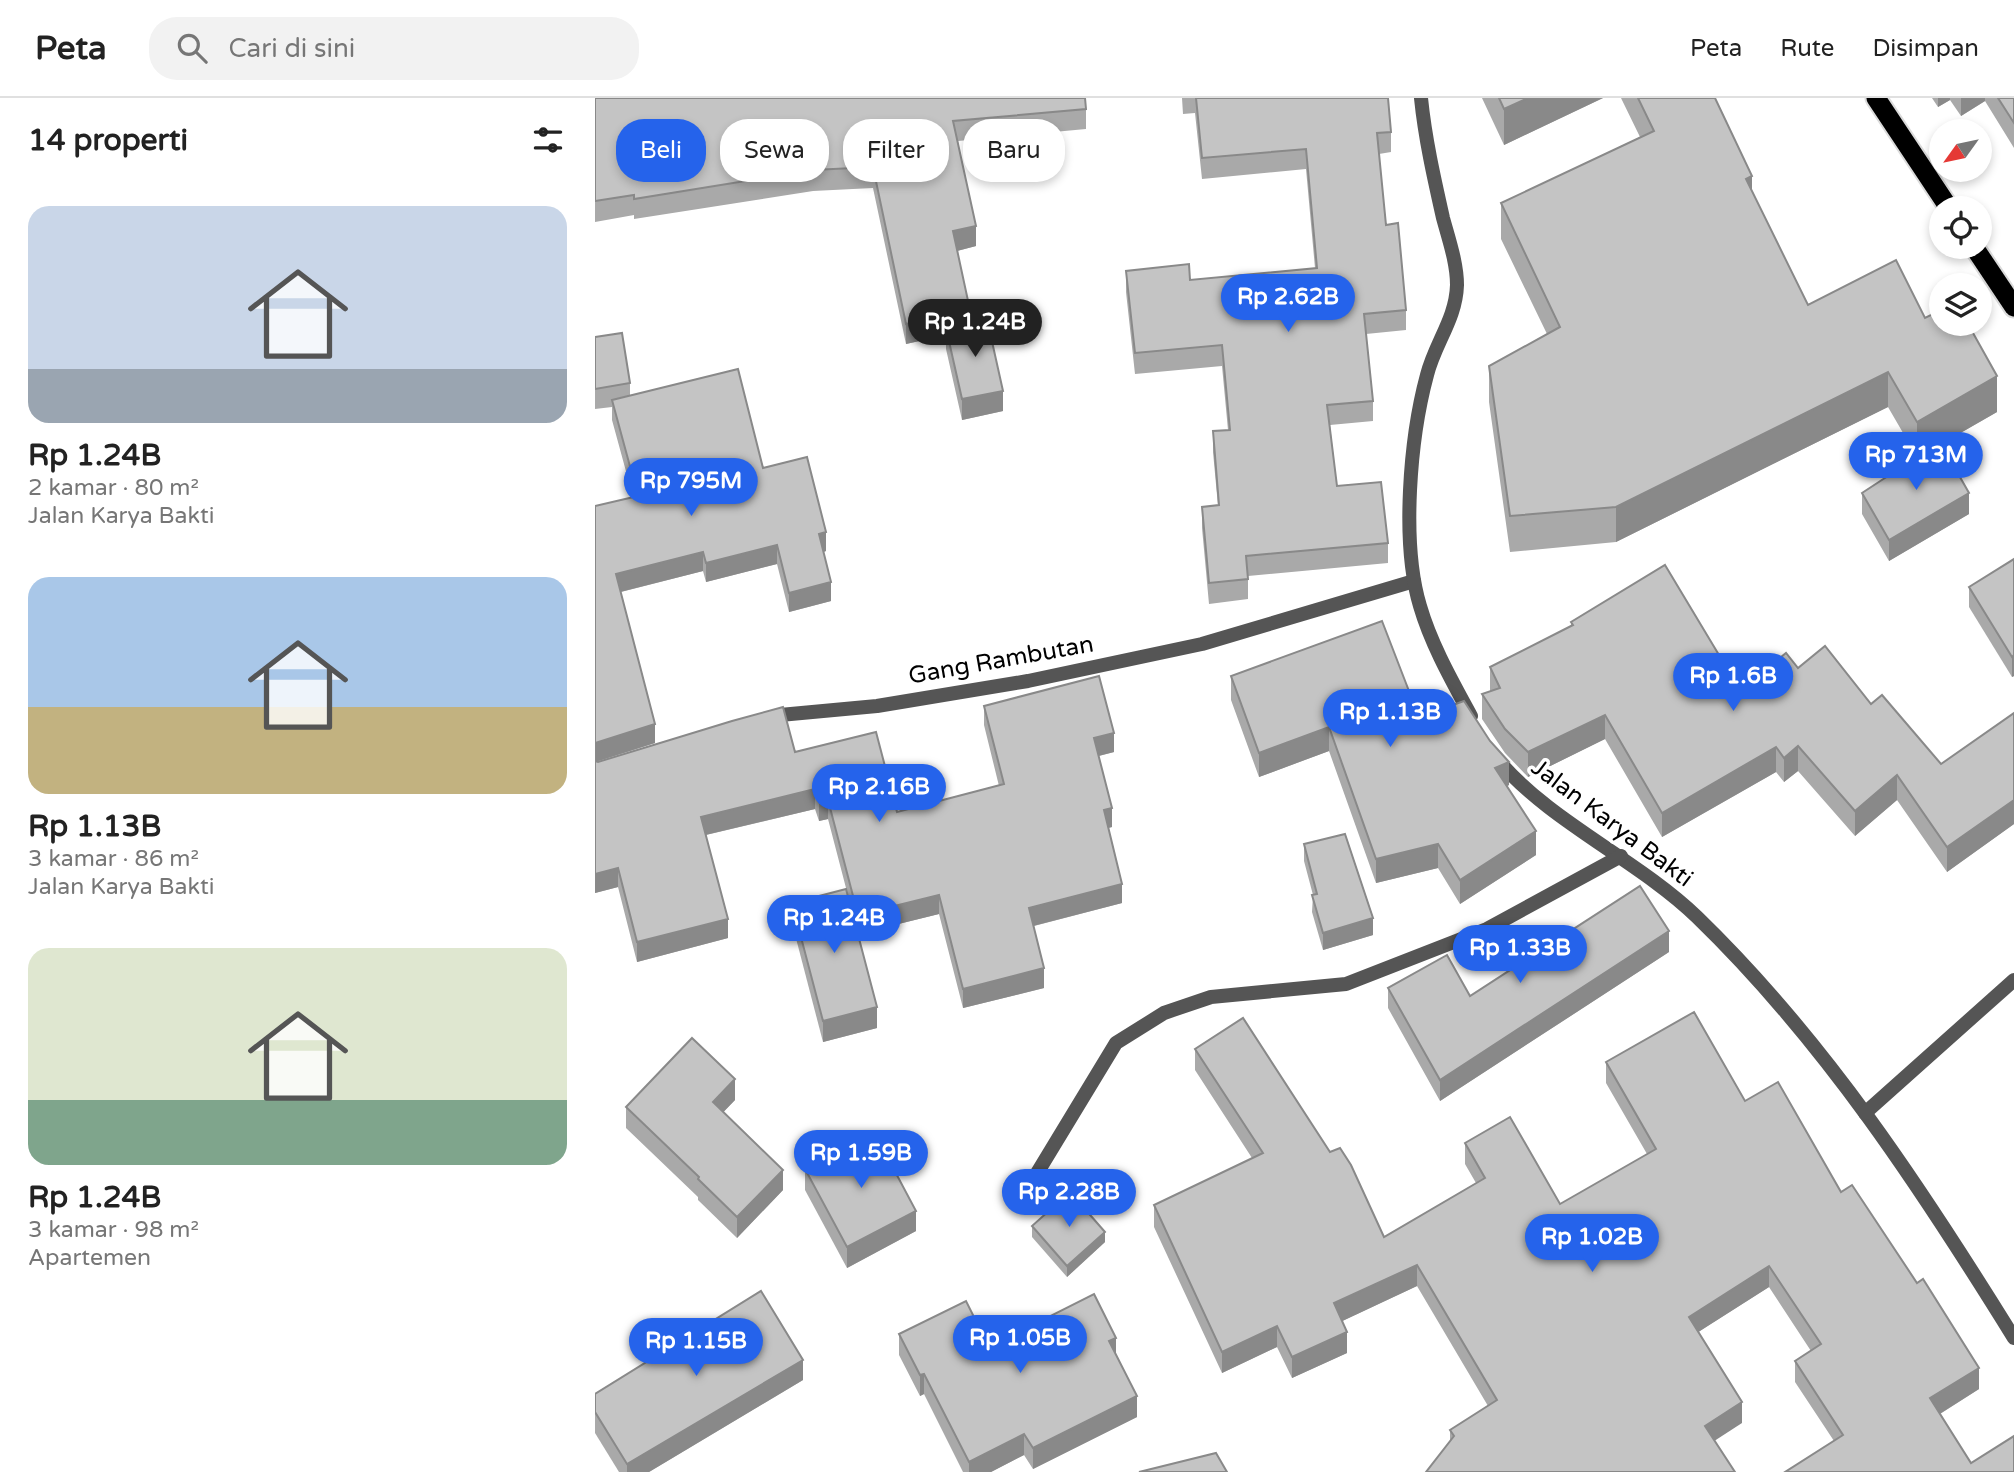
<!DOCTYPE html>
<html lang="id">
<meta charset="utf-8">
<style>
:root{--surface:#fff;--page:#f2f2f2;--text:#222;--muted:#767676;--line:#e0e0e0;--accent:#2563eb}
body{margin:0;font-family:"Varela Round",sans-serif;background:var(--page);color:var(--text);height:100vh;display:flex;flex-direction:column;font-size:26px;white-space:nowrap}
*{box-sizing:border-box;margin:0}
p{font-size:23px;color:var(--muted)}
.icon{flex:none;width:38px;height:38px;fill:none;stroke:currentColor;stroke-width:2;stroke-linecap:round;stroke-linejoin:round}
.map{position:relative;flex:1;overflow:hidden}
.drawer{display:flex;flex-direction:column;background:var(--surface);width:595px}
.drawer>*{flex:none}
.banner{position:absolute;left:21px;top:21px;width:665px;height:63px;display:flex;gap:14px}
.needle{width:46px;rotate:237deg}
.controls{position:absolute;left:1334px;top:21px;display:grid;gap:14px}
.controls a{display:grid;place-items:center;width:63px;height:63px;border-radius:50%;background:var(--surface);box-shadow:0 4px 10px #0003;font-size:35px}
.price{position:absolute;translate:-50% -60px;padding:0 16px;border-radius:24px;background:var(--accent);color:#fff;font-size:23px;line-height:46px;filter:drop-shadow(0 2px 4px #0008)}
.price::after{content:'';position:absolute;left:50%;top:42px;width:21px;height:16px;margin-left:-10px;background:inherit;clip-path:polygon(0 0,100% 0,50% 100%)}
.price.on{background:#222;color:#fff}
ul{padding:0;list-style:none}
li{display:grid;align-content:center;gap:14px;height:371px;padding:0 28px}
li span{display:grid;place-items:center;height:217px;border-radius:21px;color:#555}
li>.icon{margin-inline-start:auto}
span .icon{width:126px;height:126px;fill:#fffc;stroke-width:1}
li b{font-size:30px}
h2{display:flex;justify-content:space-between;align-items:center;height:84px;padding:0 28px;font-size:30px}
.pill{padding:0 24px;border-radius:28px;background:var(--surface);box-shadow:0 4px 10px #0003;font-size:24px;line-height:63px}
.pill.on{background:var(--accent);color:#fff}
header{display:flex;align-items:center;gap:42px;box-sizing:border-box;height:98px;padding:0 35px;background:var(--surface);border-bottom:2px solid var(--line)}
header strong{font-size:33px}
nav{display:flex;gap:38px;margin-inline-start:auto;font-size:24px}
.search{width:490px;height:63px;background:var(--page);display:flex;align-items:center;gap:18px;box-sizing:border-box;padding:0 24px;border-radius:28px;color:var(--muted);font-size:26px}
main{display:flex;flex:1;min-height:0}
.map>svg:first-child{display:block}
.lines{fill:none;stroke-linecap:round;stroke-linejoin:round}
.trunk-casing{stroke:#dbdbdb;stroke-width:23}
.service{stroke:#555;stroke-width:14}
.minor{stroke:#555;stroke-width:14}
.trunk{stroke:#000;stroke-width:19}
.wall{fill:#a9a9a9}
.shaded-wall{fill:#898989}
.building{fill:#c4c4c4;stroke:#898989;stroke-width:2}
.labels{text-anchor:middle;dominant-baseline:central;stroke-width:7;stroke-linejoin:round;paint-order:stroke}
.street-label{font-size:24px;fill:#000;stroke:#fff}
</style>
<header>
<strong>Peta</strong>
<div class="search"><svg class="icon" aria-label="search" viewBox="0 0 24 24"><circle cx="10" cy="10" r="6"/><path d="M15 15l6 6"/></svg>Cari di sini</div>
<nav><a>Peta</a><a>Rute</a><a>Disimpan</a></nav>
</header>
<main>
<section class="drawer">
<h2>14 properti<svg class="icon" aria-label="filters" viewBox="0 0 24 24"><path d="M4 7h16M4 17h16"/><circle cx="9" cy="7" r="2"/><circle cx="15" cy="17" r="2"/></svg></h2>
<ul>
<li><span style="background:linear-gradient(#c9d6e8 75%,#9aa5b1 0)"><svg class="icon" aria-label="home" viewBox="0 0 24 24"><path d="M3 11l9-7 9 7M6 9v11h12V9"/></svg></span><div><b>Rp 1.24B</b><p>2 kamar · 80 m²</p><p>Jalan Karya Bakti</p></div></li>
<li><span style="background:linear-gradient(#a9c7e8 60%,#c2b280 0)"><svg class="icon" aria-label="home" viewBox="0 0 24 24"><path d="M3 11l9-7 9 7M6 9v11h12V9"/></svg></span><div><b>Rp 1.13B</b><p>3 kamar · 86 m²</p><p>Jalan Karya Bakti</p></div></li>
<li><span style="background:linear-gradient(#dfe7d0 70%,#7fa58c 0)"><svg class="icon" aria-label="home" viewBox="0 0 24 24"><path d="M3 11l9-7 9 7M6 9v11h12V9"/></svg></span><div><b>Rp 1.24B</b><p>3 kamar · 98 m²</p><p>Apartemen</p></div></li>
</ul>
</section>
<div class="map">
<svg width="1419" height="1374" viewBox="0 0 1419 1374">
<rect width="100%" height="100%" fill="#fff"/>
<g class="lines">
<g class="trunk-casing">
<g id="trunk">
<polyline points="1281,0 1354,110"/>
<polyline points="1379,149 1419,209"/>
</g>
</g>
<polyline class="service" points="172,621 185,617 282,608 433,583 607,546 819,483"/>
<g class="minor">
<path d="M826 0C830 40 839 80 848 120 854 142 862 165 862 187 861 221 840 245 832 277 815 340 806 445 825 508 836 546 857 583 876 618"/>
<path d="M903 662C955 724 1043 762 1102 819 1229 942 1326 1090 1419 1240"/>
<polyline points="1270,1015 1419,882"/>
<polyline points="430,1095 521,945 569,915 616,899 751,886 892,831 1026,758"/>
</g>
<use href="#trunk" class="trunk"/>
</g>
<g class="wall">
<polygon points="0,0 491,11 491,31 363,43 381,148 362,153 375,225 408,313 367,322 351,251 351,237 311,246 278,90 218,93 39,121 39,117 0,124"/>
<polygon points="587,0 793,0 796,34 796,54 784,56 791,127 811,212 811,232 771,236 778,303 778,323 735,327 742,388 793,445 793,465 653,478 653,501 614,506 607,430 607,409 623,408 618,354 618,333 633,332 627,268 540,276 531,194 531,173 595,182 720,170 711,71 607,81 600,15 588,16"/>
<polygon points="887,0 1008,0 909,47"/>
<polygon points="1026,0 1120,0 1157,94 1213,207 1330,220 1402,314 1346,346 1374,416 1294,463 1267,416 1267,395 1322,359 1293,309 1021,444 915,454 894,304 894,268 952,236 906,141 906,105 1045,39"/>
<polygon points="1337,0 1419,0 1419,50 1390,3 1366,18 1355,2 1343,9"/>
<polygon points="0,239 35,285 35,298 168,370 231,453 229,454 236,503 194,514 182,466 111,484 108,473 26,494 60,645 1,664 200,654 302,714 404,688 389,627 389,608 519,654 504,658 517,729 513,730 527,805 439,828 449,890 368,910 344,816 263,836 233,721 224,723 220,711 111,737 133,840 42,864 23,789 0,795 0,408 38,399 17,322 17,309 0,311"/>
<polygon points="1419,461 1419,578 1417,579 1374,509 1374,489"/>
<polygon points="976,524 1145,592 1203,570 1276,606 1346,666 1419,615 1419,726 1352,774 1302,702 1260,738 1203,673 1189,684 1181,674 1067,739 1010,641 933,679 910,655 887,621 887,596 895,593 895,569 976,528"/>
<polygon points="636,578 824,619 914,687 912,688 941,757 865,806 843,770 781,785 734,653 664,679 636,602"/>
<polygon points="709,746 778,837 728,852 717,814 718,797 709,763"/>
<polygon points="197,805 282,930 228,944 197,825"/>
<polygon points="1074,854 845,1003 793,910 793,890 875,898"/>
<polygon points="600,951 789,1139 881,1085 870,1066 870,1045 965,1106 1052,1056 1011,985 1011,964 1150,1003 1246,1094 1384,1291 1345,1316 1376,1365 1419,1374 1239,1343 1200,1284 1200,1263 1216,1253 1174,1189 1103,1234 1147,1325 855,1343 855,1332 893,1308 822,1188 747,1223 752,1255 697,1280 682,1249 627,1275 559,1129 559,1107 657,1060 600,972"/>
<polygon points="140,1002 128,1014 188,1092 142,1140 103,1102 103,1099 31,1030 31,1009"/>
<polygon points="210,1071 321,1133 252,1170 210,1092"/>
<polygon points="437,1128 510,1144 472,1179 437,1139"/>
<polygon points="304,1236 394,1249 521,1257 542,1319 438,1371 429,1357 396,1374 368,1374 329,1296 325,1298 304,1257"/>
<polygon points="208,1282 54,1374 24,1374 0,1335 0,1314"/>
</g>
<g class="shaded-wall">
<polygon points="933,0 1008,0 909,47 909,11"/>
<polygon points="1343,0 1355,0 1355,2 1343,9"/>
<polygon points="1366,0 1390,0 1390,3 1366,18"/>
<polygon points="1157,78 1157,114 1151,81"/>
<polygon points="381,128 381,148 358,154 358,133"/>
<polygon points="375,212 375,232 351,230 351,237 311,246 311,226"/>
<polygon points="1293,274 1293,309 1021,444 1021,409"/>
<polygon points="1402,278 1402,314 1322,360 1322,324"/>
<polygon points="408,293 408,313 367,322 367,301"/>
<polygon points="1374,395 1374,416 1294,463 1294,442"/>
<polygon points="231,434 231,453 224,455 224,436"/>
<polygon points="182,447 182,466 111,484 111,465"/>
<polygon points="108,454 108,473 21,495 21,476"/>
<polygon points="236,484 236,503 194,514 194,495"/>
<polygon points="1419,557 1419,578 1417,579 1417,559"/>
<polygon points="1010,617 1010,641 933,679 933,654"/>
<polygon points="60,626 60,645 0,664 0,645"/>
<polygon points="734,629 734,653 664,679 664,655"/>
<polygon points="519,635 519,654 499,659 499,640"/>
<polygon points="1203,648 1203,673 1189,684 1189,660"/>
<polygon points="1181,649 1181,674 1067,739 1067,715"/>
<polygon points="914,664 914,687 900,694 900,670"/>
<polygon points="1302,677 1302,702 1260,738 1260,713"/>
<polygon points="220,691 220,711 106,738 106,719"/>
<polygon points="233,702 233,721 224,723 224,704"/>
<polygon points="1419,702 1419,726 1352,774 1352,749"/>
<polygon points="517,710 517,729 509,731 509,712"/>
<polygon points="941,733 941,757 865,806 865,782"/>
<polygon points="843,746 843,770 781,785 781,761"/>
<polygon points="23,770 23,789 0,795 0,776"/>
<polygon points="527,786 527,805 434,829 434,810"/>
<polygon points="344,797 344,816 263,836 263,817"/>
<polygon points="778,820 778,837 728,852 728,835"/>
<polygon points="133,821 133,840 42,864 42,844"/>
<polygon points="1074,833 1074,854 845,1003 845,982"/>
<polygon points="449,870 449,890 368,910 368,891"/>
<polygon points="282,909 282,930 228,944 228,923"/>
<polygon points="140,981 140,1002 118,1025 118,1004"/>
<polygon points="188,1072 188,1092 142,1140 142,1119"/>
<polygon points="321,1113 321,1133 252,1170 252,1149"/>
<polygon points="510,1134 510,1144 472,1179 472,1168"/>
<polygon points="822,1167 822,1188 739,1227 739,1205"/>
<polygon points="1174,1168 1174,1189 1094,1240 1094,1219"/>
<polygon points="682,1228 682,1249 627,1275 627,1254"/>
<polygon points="752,1234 752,1255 697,1280 697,1259"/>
<polygon points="521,1240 521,1260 514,1243"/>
<polygon points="208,1262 208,1282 54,1374 32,1374 32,1366"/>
<polygon points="1384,1270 1384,1291 1335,1322 1335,1300"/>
<polygon points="329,1276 329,1296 325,1298 325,1277"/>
<polygon points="542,1298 542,1319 438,1371 438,1350"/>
<polygon points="1147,1304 1147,1325 1110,1349 1110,1328"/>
<polygon points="429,1336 429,1357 396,1374 374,1374 374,1364"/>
</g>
<g class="building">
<polygon points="0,0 490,0 491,11 358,23 381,128 358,133 375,212 311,226 278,69 218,72 39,101 39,97 0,103"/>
<polygon points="601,0 793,0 796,34 782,35 791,127 803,125 811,212 769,216 778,303 732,307 742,388 786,384 793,445 651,458 653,481 614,485 607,409 624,407 618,333 635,332 627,247 540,255 531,173 594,166 595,182 722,170 711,51 607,60"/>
<polygon points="904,0 933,0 909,11"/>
<polygon points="1043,0 1120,0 1157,78 1151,81 1213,207 1301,162 1330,220 1346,212 1346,226 1373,226 1402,278 1322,324 1293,274 1021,409 915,418 894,268 965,229 906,105 1059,33"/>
<polygon points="1403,0 1419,0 1419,25"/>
<polygon points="392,221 408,293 367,301 351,230"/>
<polygon points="27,235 35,285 0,291 0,239"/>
<polygon points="143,271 168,370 212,359 231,434 224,436 236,484 194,495 182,447 111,465 108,454 21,476 60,626 0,645 0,408 43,398 17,302"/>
<polygon points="1345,344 1374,395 1294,442 1267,395"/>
<polygon points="1419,461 1419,557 1417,559 1374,489"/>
<polygon points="1070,467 1145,592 1191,555 1203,570 1230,548 1276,606 1287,597 1346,666 1419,615 1419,702 1352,749 1302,677 1260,713 1203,648 1189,660 1181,649 1067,715 1010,617 933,654 910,631 887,596 905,590 895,569 978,527 976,524"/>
<polygon points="787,523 824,619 869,603 895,643 914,664 900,670 941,733 865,782 843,746 781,761 734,629 664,655 636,578"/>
<polygon points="504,578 519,635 499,640 517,710 509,712 527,786 434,810 449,870 368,891 344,797 263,817 233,702 224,704 220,691 106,719 133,821 42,844 23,770 0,776 0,663 3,664 137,623 188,609 200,654 281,634 302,714 409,686 389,608"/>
<polygon points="750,736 778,820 728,835 717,797 722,796 709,746"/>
<polygon points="1045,788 1074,833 845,982 793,890 852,857 875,898"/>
<polygon points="251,791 282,909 228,923 197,805"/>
<polygon points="1099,914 1150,1003 1183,984 1246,1094 1257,1087 1322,1185 1328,1181 1384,1270 1335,1300 1376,1365 1419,1338 1419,1374 1190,1374 1248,1337 1200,1263 1226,1246 1174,1168 1094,1219 1147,1304 1110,1328 1140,1374 831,1374 859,1338 855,1332 902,1302 822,1167 739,1205 752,1234 697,1259 682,1228 627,1254 559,1107 668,1055 600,951 648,920 735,1054 745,1050 756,1067 789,1139 890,1080 870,1045 915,1019 965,1106 1061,1051 1011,964"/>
<polygon points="97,940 140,981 118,1004 188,1072 142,1119 103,1081 104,1079 31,1009"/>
<polygon points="279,1034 321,1113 252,1149 210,1071"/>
<polygon points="475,1094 510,1134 472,1168 437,1128"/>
<polygon points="166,1193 208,1262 32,1366 0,1314 0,1296"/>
<polygon points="499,1196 521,1240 514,1243 542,1298 438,1350 429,1336 374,1364 329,1276 325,1277 304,1236 371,1203 394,1249"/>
<polygon points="621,1355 632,1374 544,1374"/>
</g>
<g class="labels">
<g class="street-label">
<text transform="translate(406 562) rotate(-10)">Gang Rambutan</text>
<text transform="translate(1017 725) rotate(37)">Jalan Karya Bakti</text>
</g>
</g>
</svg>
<div class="controls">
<a><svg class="needle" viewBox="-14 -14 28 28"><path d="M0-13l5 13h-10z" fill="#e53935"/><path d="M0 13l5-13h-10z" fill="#767676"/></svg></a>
<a><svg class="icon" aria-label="locate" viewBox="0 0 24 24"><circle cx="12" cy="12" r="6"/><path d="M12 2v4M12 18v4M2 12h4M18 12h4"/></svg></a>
<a><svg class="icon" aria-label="layers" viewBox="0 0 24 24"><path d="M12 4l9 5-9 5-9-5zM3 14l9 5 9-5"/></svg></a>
</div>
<b class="price" style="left:693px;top:236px">Rp 2.62B</b>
<b class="price on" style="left:380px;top:261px">Rp 1.24B</b>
<b class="price" style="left:1321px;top:394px">Rp 713M</b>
<b class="price" style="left:96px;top:420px">Rp 795M</b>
<b class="price" style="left:1138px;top:615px">Rp 1.6B</b>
<b class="price" style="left:795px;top:651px">Rp 1.13B</b>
<b class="price" style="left:284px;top:726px">Rp 2.16B</b>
<b class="price" style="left:239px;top:857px">Rp 1.24B</b>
<b class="price" style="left:925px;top:887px">Rp 1.33B</b>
<b class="price" style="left:266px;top:1092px">Rp 1.59B</b>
<b class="price" style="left:474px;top:1131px">Rp 2.28B</b>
<b class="price" style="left:997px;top:1176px">Rp 1.02B</b>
<b class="price" style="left:425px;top:1277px">Rp 1.05B</b>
<b class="price" style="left:101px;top:1280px">Rp 1.15B</b>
<div class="banner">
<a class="pill on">Beli</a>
<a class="pill">Sewa</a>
<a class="pill">Filter</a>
<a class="pill">Baru</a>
</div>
</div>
</main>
